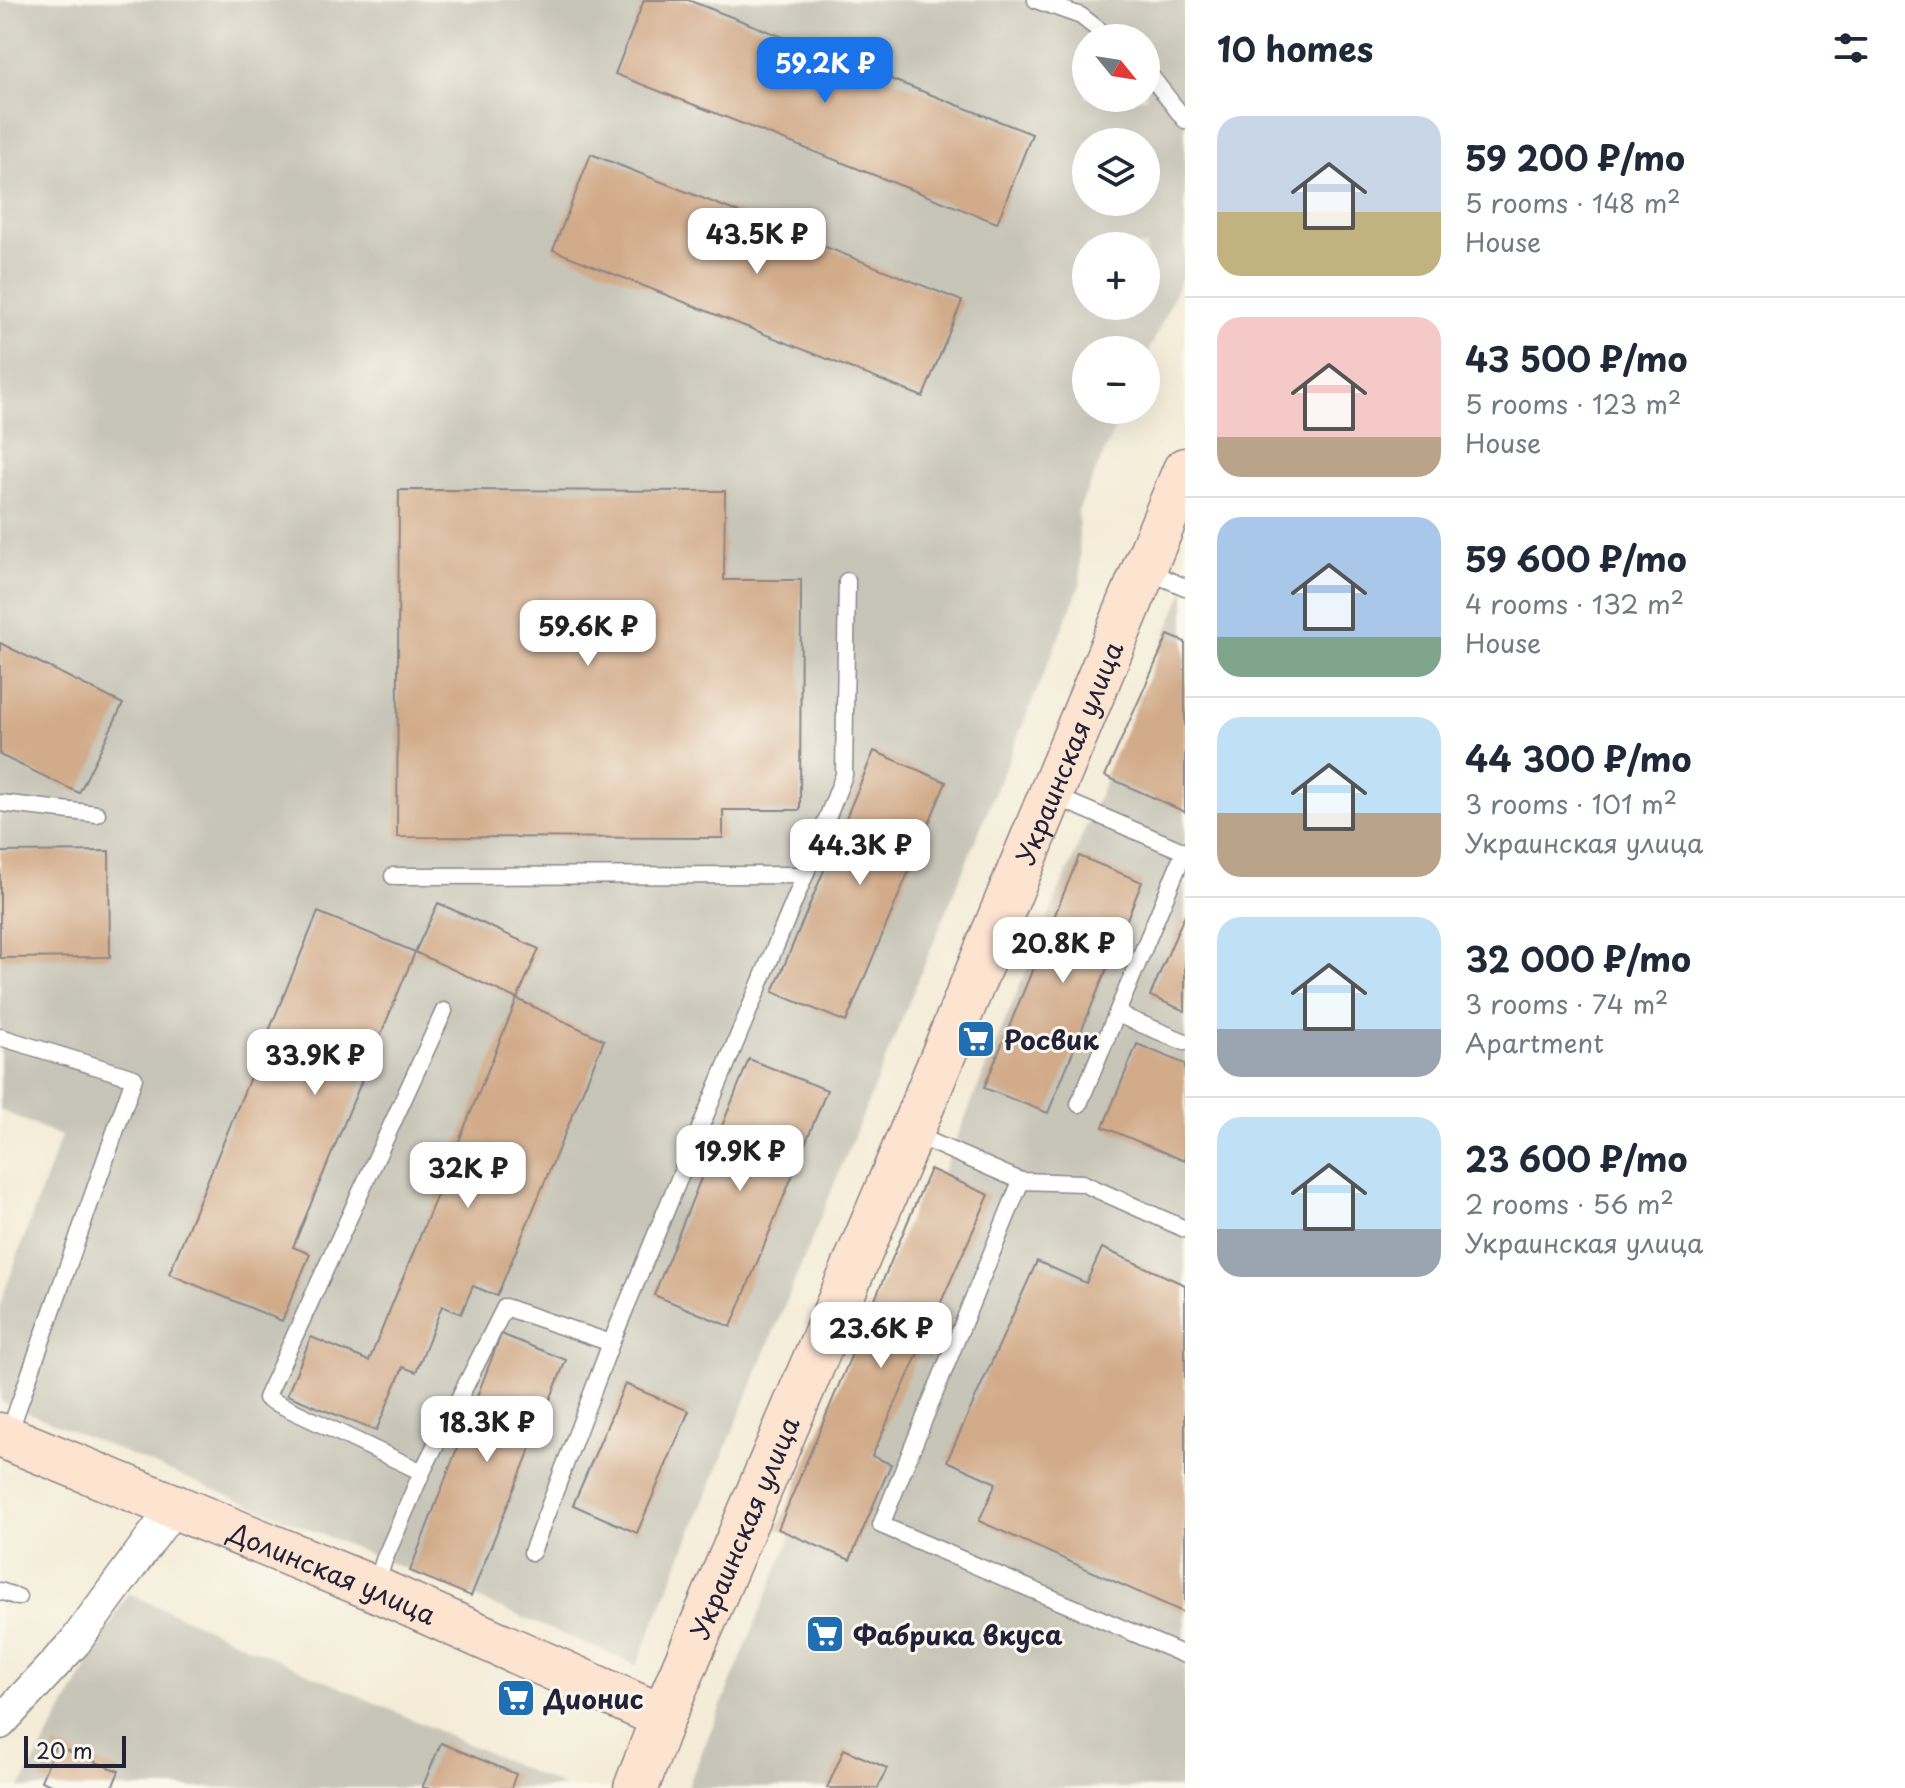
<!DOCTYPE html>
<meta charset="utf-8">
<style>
:root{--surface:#fff;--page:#f2f2f3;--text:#1f2937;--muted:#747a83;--line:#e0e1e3;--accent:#1a73e8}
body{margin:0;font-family:"Playpen Sans",sans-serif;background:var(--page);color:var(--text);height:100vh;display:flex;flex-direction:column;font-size:30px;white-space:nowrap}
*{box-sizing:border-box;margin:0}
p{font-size:26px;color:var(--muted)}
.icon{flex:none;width:44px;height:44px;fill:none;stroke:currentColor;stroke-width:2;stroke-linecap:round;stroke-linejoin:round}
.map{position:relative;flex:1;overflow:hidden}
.side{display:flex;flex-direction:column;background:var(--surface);width:720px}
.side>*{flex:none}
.needle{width:52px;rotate:120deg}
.fabs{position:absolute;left:1072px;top:24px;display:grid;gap:16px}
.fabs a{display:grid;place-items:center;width:88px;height:88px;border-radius:50%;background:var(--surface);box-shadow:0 8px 32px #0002;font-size:40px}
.scale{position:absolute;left:24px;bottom:20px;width:102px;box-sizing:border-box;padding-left:8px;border:4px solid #22223b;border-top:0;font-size:22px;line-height:28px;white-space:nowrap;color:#22223b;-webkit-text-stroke:6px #fbf7ec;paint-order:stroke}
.price{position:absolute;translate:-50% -68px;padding:0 18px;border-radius:16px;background:#fff;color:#222;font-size:26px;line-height:52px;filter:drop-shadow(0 2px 4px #0008)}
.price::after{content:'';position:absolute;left:50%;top:48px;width:24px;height:18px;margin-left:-12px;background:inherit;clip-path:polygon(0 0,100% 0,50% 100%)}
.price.current{background:var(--accent);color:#fff}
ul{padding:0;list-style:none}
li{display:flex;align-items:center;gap:24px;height:200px;padding:0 32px}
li+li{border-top:2px solid var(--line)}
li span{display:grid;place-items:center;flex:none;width:224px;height:160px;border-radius:24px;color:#555}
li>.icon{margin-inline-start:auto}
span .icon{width:96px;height:96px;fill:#fffc;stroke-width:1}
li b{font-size:34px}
h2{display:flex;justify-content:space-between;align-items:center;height:96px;padding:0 32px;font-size:34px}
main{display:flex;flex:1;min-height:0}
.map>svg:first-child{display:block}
.industrial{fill:#c7c5b8;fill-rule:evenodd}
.building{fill:#d2ab8a}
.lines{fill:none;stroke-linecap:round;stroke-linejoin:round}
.lane-casing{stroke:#8b8789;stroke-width:19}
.street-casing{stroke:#8b8789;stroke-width:35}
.secondary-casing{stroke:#8b8789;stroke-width:47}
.lane{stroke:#fff;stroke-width:16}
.street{stroke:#fff;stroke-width:32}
.secondary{stroke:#fde4d1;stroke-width:44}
.labels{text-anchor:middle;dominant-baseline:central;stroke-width:6;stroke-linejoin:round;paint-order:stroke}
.street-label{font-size:26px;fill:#22223b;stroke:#fbf7ec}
.poi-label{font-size:26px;font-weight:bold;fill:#22223b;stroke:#fbf7ec;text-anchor:start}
</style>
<main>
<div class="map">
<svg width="1185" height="1788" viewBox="0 0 1185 1788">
<rect width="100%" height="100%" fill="#fbf7ec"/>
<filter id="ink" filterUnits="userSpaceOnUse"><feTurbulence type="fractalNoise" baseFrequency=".0125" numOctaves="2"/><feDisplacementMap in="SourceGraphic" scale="16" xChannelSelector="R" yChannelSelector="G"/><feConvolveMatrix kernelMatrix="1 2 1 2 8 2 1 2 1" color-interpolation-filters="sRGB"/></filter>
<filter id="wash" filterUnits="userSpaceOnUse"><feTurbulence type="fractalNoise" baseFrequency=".006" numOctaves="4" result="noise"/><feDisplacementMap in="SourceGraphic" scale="32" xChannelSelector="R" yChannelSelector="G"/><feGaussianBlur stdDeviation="1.8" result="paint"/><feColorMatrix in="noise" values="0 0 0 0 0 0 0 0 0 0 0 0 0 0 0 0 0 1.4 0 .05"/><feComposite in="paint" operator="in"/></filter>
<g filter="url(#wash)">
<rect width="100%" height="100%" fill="#f4ecd7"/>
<g class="industrial">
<path d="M0 0H1185V270L1146 358V350H1086V410H1123L1078 511 1081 583 637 1665 0 1401V1304L61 1136 0 1110ZM1086 38H1146V98H1086ZM1086 142H1146V202H1086ZM1086 246H1146V306H1086Z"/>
<polygon points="1185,588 1185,1788 687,1788 772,1583"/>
<polygon points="128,1593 567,1788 20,1788"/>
</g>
<g id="blocks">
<g class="building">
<polygon points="644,0 688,0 1032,134 997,223 615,74"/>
<polygon points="591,154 962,301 923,397 553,250"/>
<polygon points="399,490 725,491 724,580 801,580 800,810 723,810 723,838 397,837"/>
<polygon points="1168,635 1185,642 1185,812 1105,776"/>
<polygon points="0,643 123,704 79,793 0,755"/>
<polygon points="874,751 946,782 846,1022 773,992"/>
<polygon points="109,851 110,957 0,958 0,852"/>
<polygon points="1079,856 1142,882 1048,1113 984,1088"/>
<polygon points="438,903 539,949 517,999 415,952 293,1247 310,1254 282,1321 169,1274 318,912 415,952"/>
<polygon points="1185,914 1185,1011 1150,996"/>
<polygon points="517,999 604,1040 497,1296 473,1286 461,1314 442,1306 416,1372 403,1367 376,1431 287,1395 311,1337 369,1361"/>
<polygon points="1137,1044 1185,1064 1185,1161 1103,1127"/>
<polygon points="749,1059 827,1090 731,1327 654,1295"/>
<polygon points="930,1169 989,1195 872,1456 891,1464 850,1560 778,1529"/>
<polygon points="1102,1248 1185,1285 1185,1613 979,1521 996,1483 947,1461 1037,1261 1086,1283"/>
<polygon points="501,1334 566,1360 471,1596 410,1571"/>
<polygon points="625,1384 689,1411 637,1533 573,1505"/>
<polygon points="441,1743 516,1774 511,1788 422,1788"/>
<polygon points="55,1746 119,1771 112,1788 58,1788 41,1781"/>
<polygon points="844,1749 887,1768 878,1788 827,1788"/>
</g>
</g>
</g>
<g filter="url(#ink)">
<use href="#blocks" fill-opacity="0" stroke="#8b8789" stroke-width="2"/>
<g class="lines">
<g class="lane-casing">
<g id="lane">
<polyline points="1036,0 1081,16 1109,38"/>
<polyline points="1146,70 1185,120"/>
<polyline points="1145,570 1185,587"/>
<polyline points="1052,795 1185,852"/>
<polyline points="0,803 97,814"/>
<polyline points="393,876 805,875"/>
<polyline points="1117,1014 1185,1042"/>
<polyline points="0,1037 134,1078 8,1436"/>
<polyline points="1079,1104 1184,852"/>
<polyline points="913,1134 1021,1181 881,1525 1185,1655"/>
<polyline points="1021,1181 1082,1183 1185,1229"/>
<polyline points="422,1472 505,1307 611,1343"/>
<polyline points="532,1552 611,1343 805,875 844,775 847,581"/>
<polyline points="376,1586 384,1560 422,1472 266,1398 444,1011"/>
<polyline points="0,1591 18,1597"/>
</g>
</g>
<g class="street-casing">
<polyline id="street" points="0,1723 75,1642 175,1506"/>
</g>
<g class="secondary-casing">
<g id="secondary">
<path id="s1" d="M0 1435 375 1589 663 1717"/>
<path id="s2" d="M636 1788 663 1717 911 1133 1185 470"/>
</g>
</g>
<use href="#lane" class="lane"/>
<use href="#street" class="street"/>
<use href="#secondary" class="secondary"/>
</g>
</g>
<defs>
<g id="supermarket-square" transform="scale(2)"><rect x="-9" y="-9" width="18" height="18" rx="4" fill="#1f6fb2" stroke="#fbf7ec"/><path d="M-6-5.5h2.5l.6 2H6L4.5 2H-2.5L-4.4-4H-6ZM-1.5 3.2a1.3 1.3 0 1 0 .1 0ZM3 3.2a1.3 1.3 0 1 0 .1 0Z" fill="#fff"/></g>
</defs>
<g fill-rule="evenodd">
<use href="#supermarket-square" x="976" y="1039"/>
<use href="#supermarket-square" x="825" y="1634"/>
<use href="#supermarket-square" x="516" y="1698"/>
</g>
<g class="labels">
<g class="street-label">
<text stroke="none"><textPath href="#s2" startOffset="1122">Украинская улица</textPath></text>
<text stroke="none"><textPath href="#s2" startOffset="282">Украинская улица</textPath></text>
<text stroke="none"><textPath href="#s1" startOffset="360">Долинская улица</textPath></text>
</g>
<g class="poi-label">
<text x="1004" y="1039">Росвик</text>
<text x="853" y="1634">Фабрика вкуса</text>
<text x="544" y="1698">Дионис</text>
</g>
</g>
</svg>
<div class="fabs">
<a><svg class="needle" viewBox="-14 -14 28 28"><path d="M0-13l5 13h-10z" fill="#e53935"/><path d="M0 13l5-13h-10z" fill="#747a83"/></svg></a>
<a><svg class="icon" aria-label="layers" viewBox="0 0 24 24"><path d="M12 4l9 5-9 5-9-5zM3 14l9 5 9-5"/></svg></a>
<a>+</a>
<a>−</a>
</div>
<div class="scale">20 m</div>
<b class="price current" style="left:825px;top:105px">59.2K ₽</b>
<b class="price" style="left:757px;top:276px">43.5K ₽</b>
<b class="price" style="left:588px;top:668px">59.6K ₽</b>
<b class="price" style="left:860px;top:887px">44.3K ₽</b>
<b class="price" style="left:1063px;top:985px">20.8K ₽</b>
<b class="price" style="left:315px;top:1097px">33.9K ₽</b>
<b class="price" style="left:740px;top:1193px">19.9K ₽</b>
<b class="price" style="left:468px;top:1210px">32K ₽</b>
<b class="price" style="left:881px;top:1370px">23.6K ₽</b>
<b class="price" style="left:487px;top:1464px">18.3K ₽</b>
</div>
<section class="side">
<h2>10 homes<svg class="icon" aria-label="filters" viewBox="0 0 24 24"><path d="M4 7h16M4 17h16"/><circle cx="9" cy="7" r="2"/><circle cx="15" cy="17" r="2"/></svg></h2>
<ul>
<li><span style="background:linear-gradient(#c9d6e8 60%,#c2b280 0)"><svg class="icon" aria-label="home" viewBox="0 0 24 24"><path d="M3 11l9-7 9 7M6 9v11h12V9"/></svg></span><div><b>59 200 ₽/mo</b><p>5 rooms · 148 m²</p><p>House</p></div></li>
<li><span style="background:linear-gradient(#f6c9c9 75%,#b9a48a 0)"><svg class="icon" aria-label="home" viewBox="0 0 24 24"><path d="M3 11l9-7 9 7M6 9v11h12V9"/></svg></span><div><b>43 500 ₽/mo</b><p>5 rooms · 123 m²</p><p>House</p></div></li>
<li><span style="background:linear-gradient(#a9c7e8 75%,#7fa58c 0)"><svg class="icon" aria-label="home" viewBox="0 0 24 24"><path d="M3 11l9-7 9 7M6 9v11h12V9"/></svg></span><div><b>59 600 ₽/mo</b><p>4 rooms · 132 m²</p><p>House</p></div></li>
<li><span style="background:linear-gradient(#bfe0f5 60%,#b9a48a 0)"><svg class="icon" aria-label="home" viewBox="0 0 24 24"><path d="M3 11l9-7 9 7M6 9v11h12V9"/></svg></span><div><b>44 300 ₽/mo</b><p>3 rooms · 101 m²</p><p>Украинская улица</p></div></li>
<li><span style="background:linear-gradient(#bfe0f5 70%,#9aa5b1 0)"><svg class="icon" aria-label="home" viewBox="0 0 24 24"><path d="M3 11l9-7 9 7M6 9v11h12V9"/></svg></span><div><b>32 000 ₽/mo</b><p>3 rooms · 74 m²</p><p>Apartment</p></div></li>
<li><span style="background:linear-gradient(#bfe0f5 70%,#9aa5b1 0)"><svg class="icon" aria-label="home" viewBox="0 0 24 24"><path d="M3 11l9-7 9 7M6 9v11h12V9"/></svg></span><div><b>23 600 ₽/mo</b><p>2 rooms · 56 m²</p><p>Украинская улица</p></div></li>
</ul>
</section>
</main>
